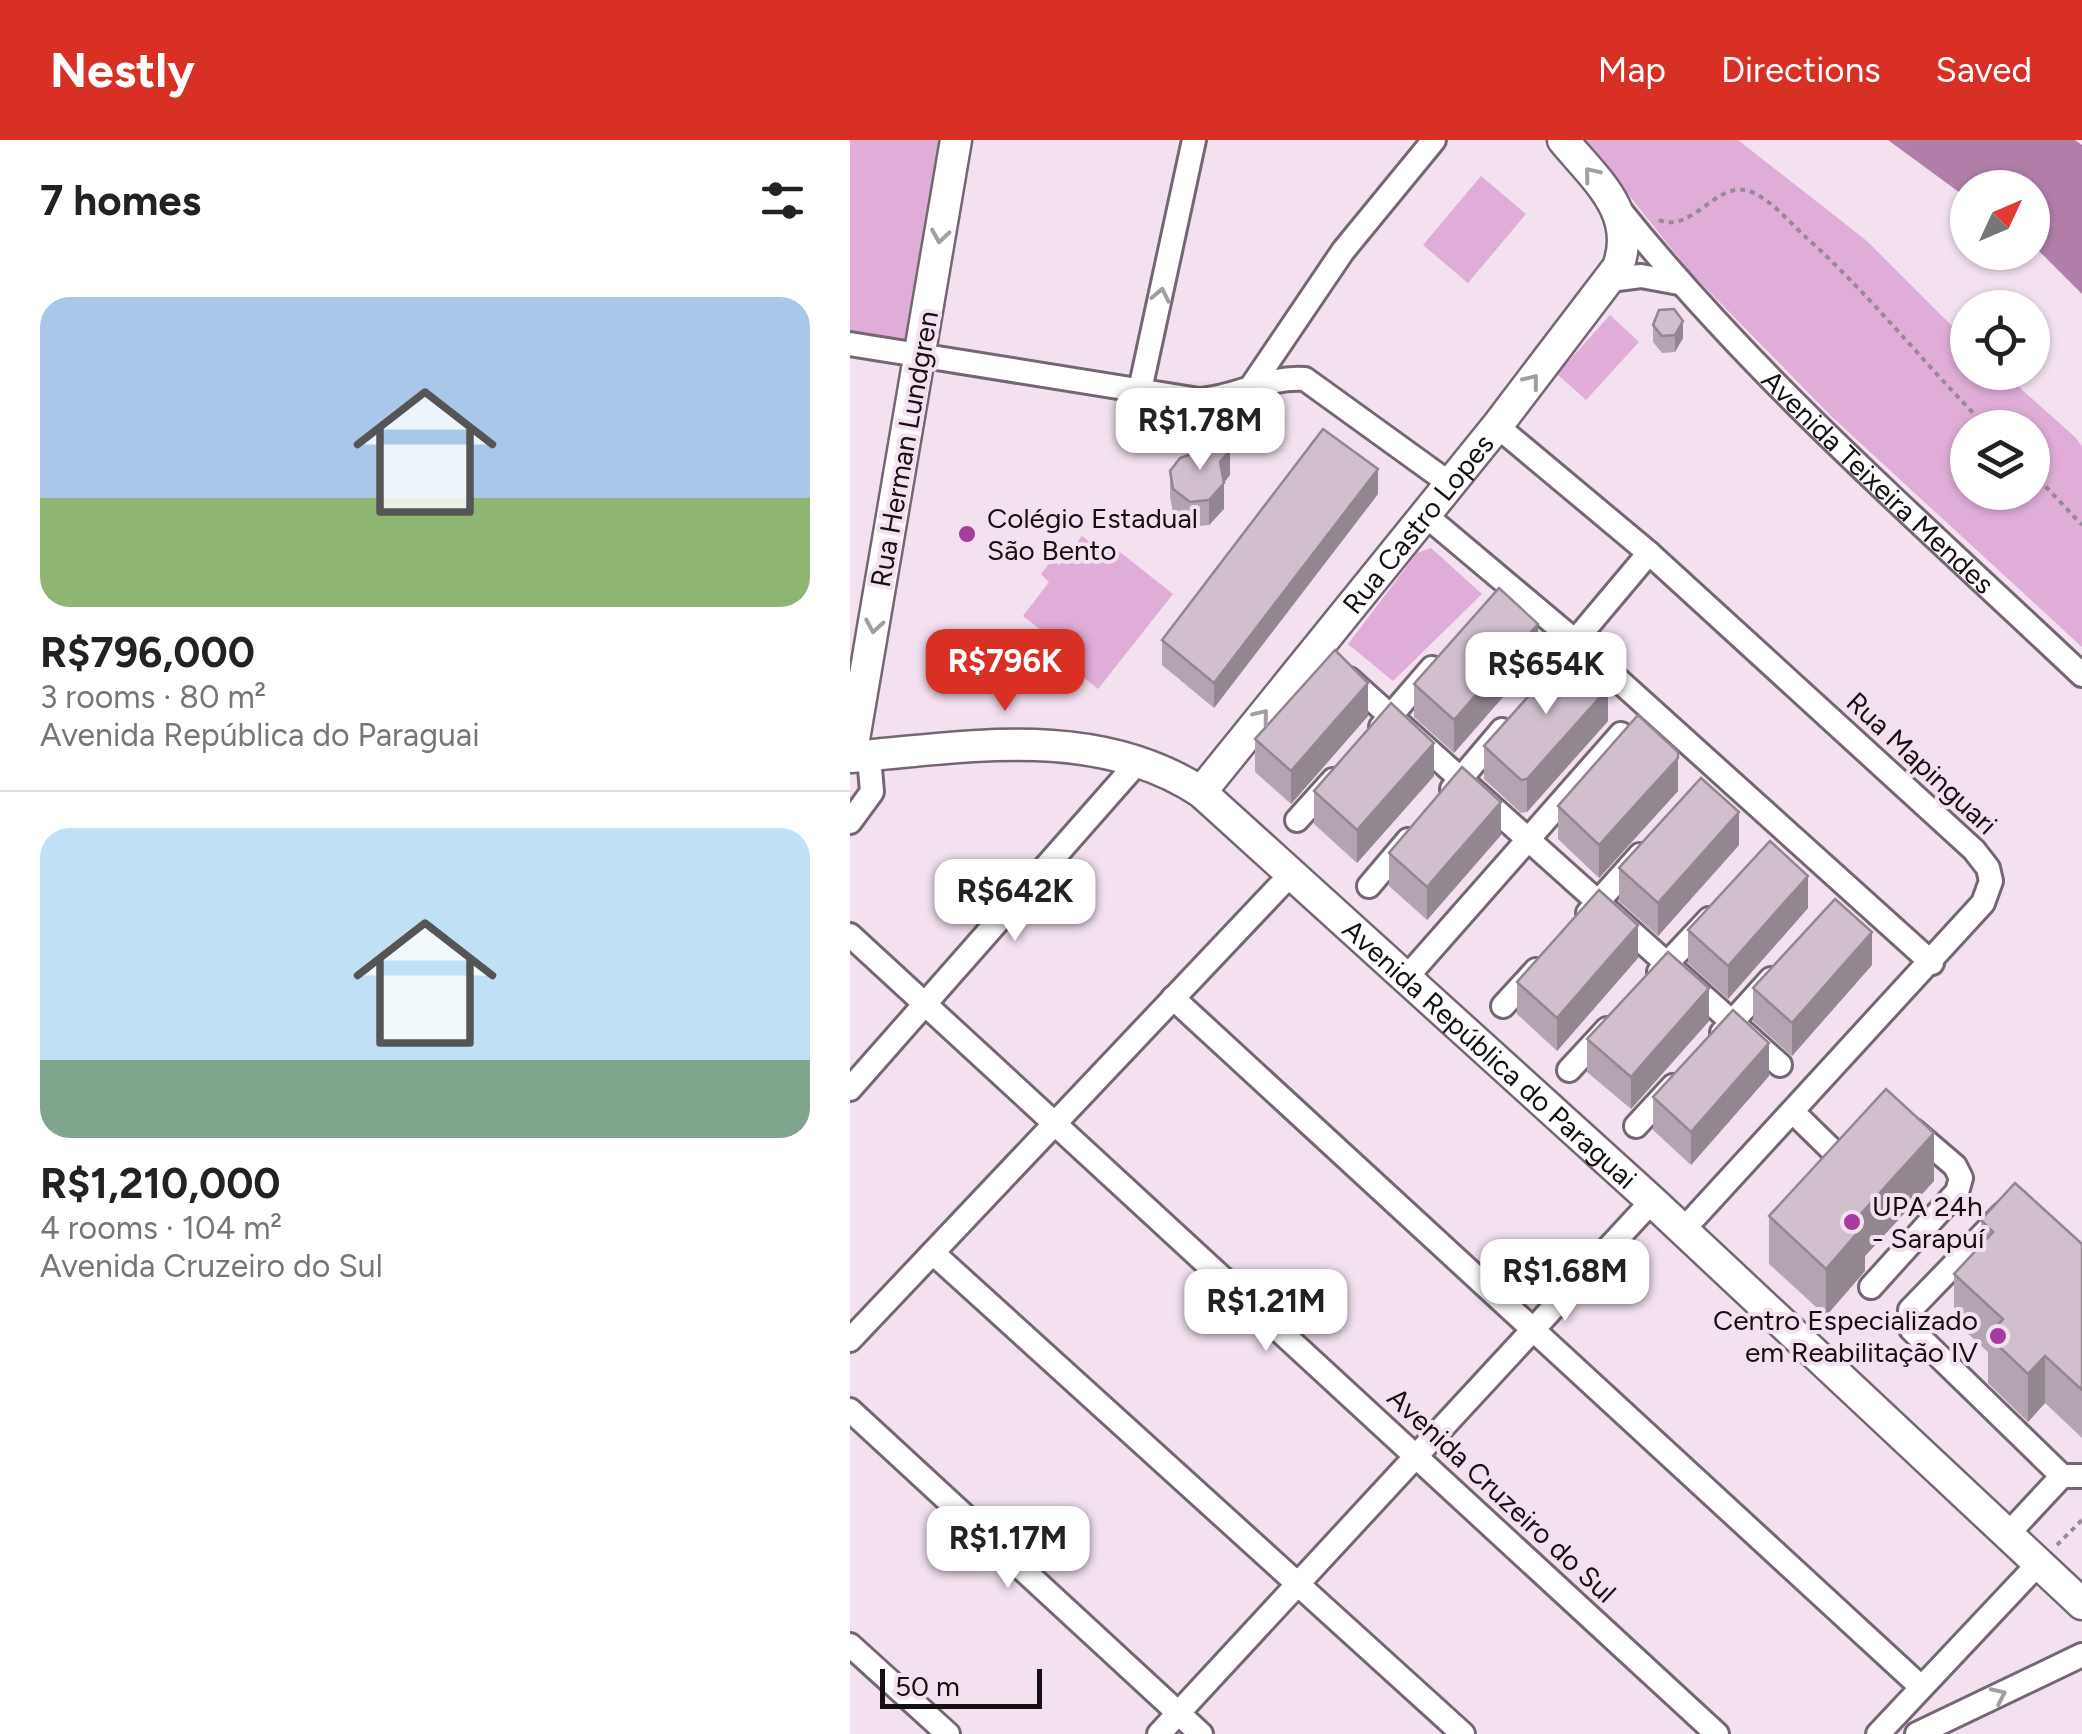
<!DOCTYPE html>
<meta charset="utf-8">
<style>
:root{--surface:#fff;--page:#f6f6f6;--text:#222;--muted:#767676;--line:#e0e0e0;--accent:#d93025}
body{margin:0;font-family:Figtree,sans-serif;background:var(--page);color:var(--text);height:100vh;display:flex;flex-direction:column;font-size:38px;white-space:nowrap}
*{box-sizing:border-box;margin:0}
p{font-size:32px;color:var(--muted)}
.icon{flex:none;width:55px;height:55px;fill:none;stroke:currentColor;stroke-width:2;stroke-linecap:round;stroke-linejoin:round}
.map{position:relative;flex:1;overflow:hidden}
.sheet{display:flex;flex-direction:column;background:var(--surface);width:850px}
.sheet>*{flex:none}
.needle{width:65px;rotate:46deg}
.tools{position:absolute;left:1100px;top:30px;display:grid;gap:20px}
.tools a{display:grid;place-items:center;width:100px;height:100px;border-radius:50%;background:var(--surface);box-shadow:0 2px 8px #0004;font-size:50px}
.scale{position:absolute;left:30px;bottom:25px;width:162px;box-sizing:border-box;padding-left:10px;border:5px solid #150f14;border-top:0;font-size:28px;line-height:35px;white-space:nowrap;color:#150f14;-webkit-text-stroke:8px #f3e1f0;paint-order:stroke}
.price{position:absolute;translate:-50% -85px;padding:0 22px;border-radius:20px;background:#fff;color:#222;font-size:32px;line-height:65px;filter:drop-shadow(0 2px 5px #0008)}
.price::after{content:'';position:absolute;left:50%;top:60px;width:30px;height:22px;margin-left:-15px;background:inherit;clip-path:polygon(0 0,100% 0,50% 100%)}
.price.current{background:var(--accent);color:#fff}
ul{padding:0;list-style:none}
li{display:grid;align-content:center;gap:20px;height:530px;padding:0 40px}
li+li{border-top:2px solid var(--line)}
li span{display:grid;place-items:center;height:310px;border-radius:30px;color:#555}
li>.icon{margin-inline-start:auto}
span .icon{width:180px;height:180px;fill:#fffc;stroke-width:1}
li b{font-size:42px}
h2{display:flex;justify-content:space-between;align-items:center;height:120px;padding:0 40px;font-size:42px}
header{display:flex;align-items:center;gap:60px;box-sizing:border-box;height:140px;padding:0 50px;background:var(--accent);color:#fff}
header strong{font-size:48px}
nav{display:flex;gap:55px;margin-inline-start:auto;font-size:35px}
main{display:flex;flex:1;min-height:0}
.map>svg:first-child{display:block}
.green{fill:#dfadd7;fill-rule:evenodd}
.water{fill:#b17eaa}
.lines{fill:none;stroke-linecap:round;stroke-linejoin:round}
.minor-casing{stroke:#756673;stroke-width:28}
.major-casing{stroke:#756673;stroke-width:35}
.path{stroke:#968994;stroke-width:4;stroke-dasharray:5 5;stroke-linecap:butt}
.minor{stroke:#fff;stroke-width:22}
.major{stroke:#fff;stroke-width:30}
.wall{fill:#b4a4b1}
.shaded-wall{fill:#928690}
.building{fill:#d1bfce;stroke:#928690;stroke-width:2.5}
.oneway{stroke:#a19fa1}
.poi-dot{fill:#a63c9d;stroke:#f3e1f0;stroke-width:4}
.labels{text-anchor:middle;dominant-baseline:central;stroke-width:8;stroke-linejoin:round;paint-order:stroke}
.street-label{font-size:28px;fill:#150f14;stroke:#f3e1f0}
.poi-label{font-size:28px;fill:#150f14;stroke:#f3e1f0;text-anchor:start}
</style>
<header>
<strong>Nestly</strong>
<nav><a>Map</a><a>Directions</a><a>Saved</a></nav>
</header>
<main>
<section class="sheet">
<h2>7 homes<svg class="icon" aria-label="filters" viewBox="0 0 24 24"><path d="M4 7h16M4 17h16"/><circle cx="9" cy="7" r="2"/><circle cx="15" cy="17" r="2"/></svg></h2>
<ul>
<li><span style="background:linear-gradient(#a9c7e8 65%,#8fb573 0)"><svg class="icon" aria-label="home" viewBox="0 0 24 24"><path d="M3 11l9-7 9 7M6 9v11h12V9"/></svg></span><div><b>R$796,000</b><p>3 rooms · 80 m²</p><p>Avenida República do Paraguai</p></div></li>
<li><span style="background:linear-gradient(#bfe0f5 75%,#7fa58c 0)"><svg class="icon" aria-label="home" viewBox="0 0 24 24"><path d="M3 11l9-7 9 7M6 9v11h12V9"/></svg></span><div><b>R$1,210,000</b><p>4 rooms · 104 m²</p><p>Avenida Cruzeiro do Sul</p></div></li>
</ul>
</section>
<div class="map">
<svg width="1232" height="1594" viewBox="0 0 1232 1594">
<rect width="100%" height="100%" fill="#f3e1f0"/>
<g class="green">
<polygon points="0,0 95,0 59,200 0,191"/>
<path d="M735 0H888L1017 101 1117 201 1118 232 1153 233 1225 297 1232 306V507L981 276 840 132ZM1118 288H1182V352H1118Z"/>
<polygon points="631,36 676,74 618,143 573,105"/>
<polygon points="760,175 789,202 736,260 707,234"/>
<polygon points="232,396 254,413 261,405 323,454 248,549 186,500 192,491 173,476 199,442 191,434 202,420 209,425"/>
<polygon points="581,408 632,454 543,541 498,504 567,413"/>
</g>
<polygon class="water" points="1038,0 1225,0 1232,5 1232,154 1183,105 1182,48 1118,48 1117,58"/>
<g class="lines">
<g class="minor-casing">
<g id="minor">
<path id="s1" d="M770 70C906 240 1074 385 1232 535"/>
<polyline points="760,140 791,136 829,143"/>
<path d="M0 204 349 260C387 258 416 236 455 239L599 343"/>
<polyline points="403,244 493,111 584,0"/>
<polyline points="290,250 344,0"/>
<polyline points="647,286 799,413 1124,710 1138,728 1141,741 1133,763 833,1090"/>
<polyline points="574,374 725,501 1082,823"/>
<polyline points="725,501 799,413"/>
<polyline points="499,539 930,925"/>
<polyline points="531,587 582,528"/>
<polyline points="602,649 652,590"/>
<polyline points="447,680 483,640"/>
<polyline points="0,682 22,652 19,616"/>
<polyline points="519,746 558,700"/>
<polyline points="738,773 790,715"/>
<polyline points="0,795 867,1594"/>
<polyline points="809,832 859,779"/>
<polyline points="556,838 771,594"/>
<polyline points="323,858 1071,1547"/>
<polyline points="653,866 686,830"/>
<polyline points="872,893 921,839"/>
<polyline points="719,930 757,889"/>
<polyline points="0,949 288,622"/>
<polyline points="943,972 986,1014"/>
<polyline points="786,986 823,946"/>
<polyline points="1153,1074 1060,1170 1061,1189 1212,1336 1232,1336"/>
<polyline points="83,1113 613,1594"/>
<polyline points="1021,1147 1107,1052 1111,1038 1105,1026 1064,991"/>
<polyline points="0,1200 441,734"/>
<polyline points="0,1270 351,1594"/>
<polyline points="1158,1394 1212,1336"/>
<polyline points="0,1505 98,1594"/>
<polyline points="309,1594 802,1061"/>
<polyline points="1028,1594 1189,1423"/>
<polyline points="1067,1594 1232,1515"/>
</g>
</g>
<g class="major-casing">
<g id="major">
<path id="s2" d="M106 0 1 617C117 607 246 583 351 652L802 1061 1232 1464"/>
<path id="s3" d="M351 652 647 286 768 127C788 73 745 39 713 0"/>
</g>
</g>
<g class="path">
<path d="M809 80C844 95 869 33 906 54 925 64 942 85 958 99 1023 158 1076 226 1138 288"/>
<polyline points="1182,332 1232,385"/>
<polyline points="1207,1405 1232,1380"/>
</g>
<use href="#minor" class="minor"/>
<use href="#major" class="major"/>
</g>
<g class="wall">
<polygon points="803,185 833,198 825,212 812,213 803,202"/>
<polygon points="320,331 380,335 374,343 374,369 359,385 340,387 323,374 320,356"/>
<polygon points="528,354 364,568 312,525 312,500"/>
<polygon points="688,517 604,613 564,577 564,544"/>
<polygon points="518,576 441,664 405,632 405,599"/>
<polygon points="758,581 677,672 671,673 634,639 634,606"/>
<polygon points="584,636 507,723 464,684 464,651"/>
<polygon points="828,651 749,738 708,699 708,666"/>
<polygon points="651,695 577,780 539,746 539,713"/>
<polygon points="889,705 808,796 769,761 769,728"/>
<polygon points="958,768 878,859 838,823 838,790"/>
<polygon points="788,818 707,911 667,874 667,842"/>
<polygon points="1022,825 942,916 903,881 903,848"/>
<polygon points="859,881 781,969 737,932 737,899"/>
<polygon points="919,936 841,1025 803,990 803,957"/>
<polygon points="1084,1041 1015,1116 1015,1131 976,1176 919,1124 919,1076"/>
<polygon points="1131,1080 1232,1104 1232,1298 1195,1263 1178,1282 1138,1243 1138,1212 1104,1181 1104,1134 1131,1105"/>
</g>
<g class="shaded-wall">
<polygon points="833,181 833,198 825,212 825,195"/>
<polygon points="380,310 380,335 370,347 370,322"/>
<polygon points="528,329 528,354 364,568 364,543"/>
<polygon points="374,343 374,369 359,385 359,360"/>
<polygon points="688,484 688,517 604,613 604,580"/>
<polygon points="518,543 518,576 441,664 441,631"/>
<polygon points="758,548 758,581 677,672 677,639"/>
<polygon points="584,603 584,636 507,723 507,690"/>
<polygon points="828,618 828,651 749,738 749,705"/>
<polygon points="651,662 651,695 577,780 577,747"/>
<polygon points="889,672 889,705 808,796 808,763"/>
<polygon points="958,736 958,768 878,859 878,826"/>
<polygon points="788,785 788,818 707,911 707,878"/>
<polygon points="1022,792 1022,825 942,916 942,883"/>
<polygon points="859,848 859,881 781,969 781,937"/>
<polygon points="919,903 919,936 841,1025 841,992"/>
<polygon points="1084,993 1084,1041 1015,1116 1015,1131 976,1176 976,1129 1008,1077"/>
<polygon points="1195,1216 1195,1263 1178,1282 1178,1234"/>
</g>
<g class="building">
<polygon points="824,169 833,181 825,195 812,196 803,185 809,170"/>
<polygon points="473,289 528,329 364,543 312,500"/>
<polygon points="364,297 380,310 370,322 374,343 359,360 340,362 323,349 320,331 330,318 353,310"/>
<polygon points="649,448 688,484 604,580 564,544"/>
<polygon points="485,510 518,543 441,631 405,599"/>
<polygon points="718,512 758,548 677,639 671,640 634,606"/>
<polygon points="541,563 584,603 507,690 464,651"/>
<polygon points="788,575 828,612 828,618 749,705 708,666"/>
<polygon points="612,627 651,662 577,747 539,713"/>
<polygon points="851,638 889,672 808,763 769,728"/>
<polygon points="920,701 958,736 878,826 838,790"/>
<polygon points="749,750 788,785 707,878 667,842"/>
<polygon points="985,759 1022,792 942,883 903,848"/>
<polygon points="818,812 859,848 781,937 737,899"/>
<polygon points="883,870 919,903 841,992 803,957"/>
<polygon points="1036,949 1084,993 1008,1077 1015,1084 976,1129 919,1076"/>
<polygon points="1165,1043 1232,1104 1232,1250 1195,1216 1178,1234 1138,1196 1153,1179 1104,1134 1143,1092 1131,1080"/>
</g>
<defs><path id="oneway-chevron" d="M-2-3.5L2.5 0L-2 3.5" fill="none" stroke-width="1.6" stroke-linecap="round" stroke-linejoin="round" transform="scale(2.5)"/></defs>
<g class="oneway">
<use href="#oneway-chevron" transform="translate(741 34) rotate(-129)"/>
<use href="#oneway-chevron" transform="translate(90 96) rotate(99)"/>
<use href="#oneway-chevron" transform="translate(311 155) rotate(-78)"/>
<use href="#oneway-chevron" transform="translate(682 241) rotate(-52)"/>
<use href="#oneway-chevron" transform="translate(24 486) rotate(100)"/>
<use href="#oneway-chevron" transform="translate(412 576) rotate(-51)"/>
<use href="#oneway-chevron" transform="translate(1149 1555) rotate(-25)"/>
</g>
<g class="poi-dot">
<circle cx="117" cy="394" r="10"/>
<circle cx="1002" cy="1082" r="10"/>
<circle cx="1148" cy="1196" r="10"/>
</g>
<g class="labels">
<g class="street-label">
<text transform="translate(54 309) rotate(-80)">Rua Herman Lundgren</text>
<text stroke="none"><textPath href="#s1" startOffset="375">Avenida Teixeira Mendes</textPath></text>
<text stroke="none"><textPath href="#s3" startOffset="345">Rua Castro Lopes</textPath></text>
<text transform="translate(1072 623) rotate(43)">Rua Mapinguari</text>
<text stroke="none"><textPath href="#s2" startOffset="1375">Avenida República do Paraguai</textPath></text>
<text transform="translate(652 1355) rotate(43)">Avenida Cruzeiro do Sul</text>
</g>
<g class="poi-label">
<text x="137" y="378">Colégio Estadual<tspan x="137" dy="32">São Bento</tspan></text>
<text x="1022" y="1066">UPA 24h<tspan x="1022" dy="32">- Sarapuí</tspan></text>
<text x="1128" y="1180" text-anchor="end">Centro Especializado<tspan x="1128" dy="32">em Reabilitação IV</tspan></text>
</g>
</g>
</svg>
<div class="tools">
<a><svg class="needle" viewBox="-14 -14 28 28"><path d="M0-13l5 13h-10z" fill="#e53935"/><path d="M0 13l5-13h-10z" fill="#767676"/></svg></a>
<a><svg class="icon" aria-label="locate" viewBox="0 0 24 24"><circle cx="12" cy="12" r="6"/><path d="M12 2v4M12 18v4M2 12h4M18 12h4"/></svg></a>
<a><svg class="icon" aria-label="layers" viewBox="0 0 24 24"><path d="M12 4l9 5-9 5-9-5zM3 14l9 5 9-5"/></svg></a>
</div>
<div class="scale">50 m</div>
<b class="price" style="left:350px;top:333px">R$1.78M</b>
<b class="price current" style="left:155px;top:574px">R$796K</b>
<b class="price" style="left:696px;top:577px">R$654K</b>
<b class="price" style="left:165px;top:804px">R$642K</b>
<b class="price" style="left:715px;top:1184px">R$1.68M</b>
<b class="price" style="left:416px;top:1214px">R$1.21M</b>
<b class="price" style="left:158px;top:1451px">R$1.17M</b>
</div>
</main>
